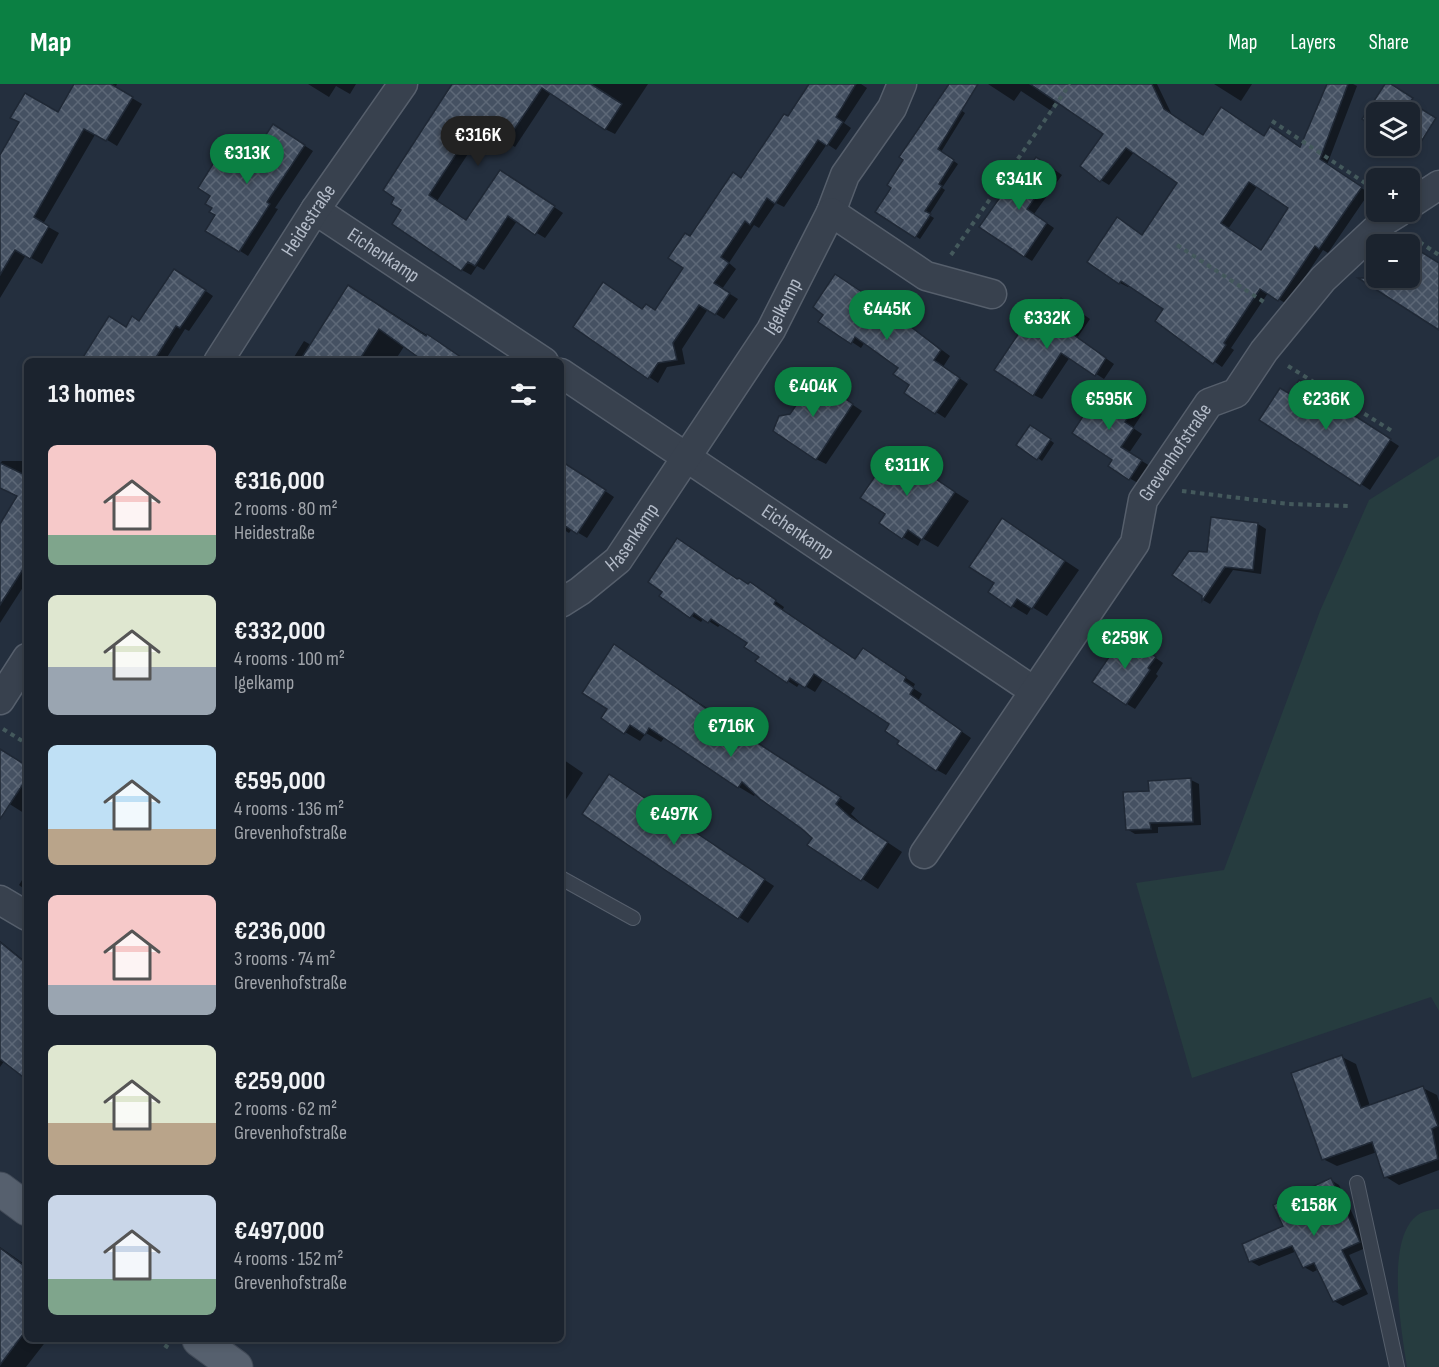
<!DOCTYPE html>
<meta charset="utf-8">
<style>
:root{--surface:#1b232e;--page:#282f3a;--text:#f1f3f6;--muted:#a0a4aa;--line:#39404a;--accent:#0b8043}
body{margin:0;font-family:"Sofia Sans Condensed",sans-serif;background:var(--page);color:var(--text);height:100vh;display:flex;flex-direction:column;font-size:22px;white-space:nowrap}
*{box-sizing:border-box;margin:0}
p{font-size:20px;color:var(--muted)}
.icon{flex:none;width:33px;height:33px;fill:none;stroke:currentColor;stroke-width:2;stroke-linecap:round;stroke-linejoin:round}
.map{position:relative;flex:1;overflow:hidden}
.details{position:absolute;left:24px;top:274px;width:540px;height:984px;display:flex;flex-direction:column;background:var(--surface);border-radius:9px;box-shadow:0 3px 9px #0003,0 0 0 2px var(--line)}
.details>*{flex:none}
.tools{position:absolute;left:1366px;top:18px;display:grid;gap:12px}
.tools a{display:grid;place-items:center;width:54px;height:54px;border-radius:9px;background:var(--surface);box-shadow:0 3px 9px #0003,0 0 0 2px var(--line);font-size:30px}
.price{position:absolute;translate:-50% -51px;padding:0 14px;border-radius:21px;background:var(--accent);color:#fff;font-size:20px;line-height:39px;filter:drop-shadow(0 2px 3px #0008)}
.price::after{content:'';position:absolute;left:50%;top:36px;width:18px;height:14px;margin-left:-9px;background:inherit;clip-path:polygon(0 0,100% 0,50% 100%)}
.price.selected{background:#222;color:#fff}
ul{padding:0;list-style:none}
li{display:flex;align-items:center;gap:18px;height:150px;padding:0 24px}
li span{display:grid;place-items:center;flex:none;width:168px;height:120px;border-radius:9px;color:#555}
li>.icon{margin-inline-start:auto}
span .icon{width:72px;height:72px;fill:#fffc;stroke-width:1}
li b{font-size:26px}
h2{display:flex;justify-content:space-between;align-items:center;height:72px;padding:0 24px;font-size:26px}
header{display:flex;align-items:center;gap:36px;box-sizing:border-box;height:84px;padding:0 30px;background:var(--accent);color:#fff}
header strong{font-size:28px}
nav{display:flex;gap:33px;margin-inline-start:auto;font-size:21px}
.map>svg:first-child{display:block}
.grass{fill:#263c3f}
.shadow{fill:#0007;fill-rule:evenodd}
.building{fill:url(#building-cross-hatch);stroke:#1f2835;stroke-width:1.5;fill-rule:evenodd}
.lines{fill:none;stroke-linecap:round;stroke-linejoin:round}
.service-casing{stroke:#565f6c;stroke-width:16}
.minor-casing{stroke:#565f6c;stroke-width:31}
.primary-casing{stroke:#414a57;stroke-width:35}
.path{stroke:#44595c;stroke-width:4;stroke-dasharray:4.5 4.5;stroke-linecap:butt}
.service{stroke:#38414e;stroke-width:14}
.minor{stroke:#38414e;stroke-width:28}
.primary{stroke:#56606e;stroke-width:33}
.labels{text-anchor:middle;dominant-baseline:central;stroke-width:5;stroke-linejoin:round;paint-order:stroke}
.street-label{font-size:20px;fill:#b4bcc9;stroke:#1d2633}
</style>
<header>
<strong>Map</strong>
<nav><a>Map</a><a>Layers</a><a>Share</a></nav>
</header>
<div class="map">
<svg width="1439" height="1283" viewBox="0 0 1439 1283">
<defs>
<pattern id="building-cross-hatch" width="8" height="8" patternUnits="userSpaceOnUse" patternTransform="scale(1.5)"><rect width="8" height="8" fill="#455162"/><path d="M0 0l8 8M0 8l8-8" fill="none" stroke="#5d6877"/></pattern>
</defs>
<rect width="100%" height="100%" fill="#242f3e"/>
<g class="grass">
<polygon points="1439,372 1439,927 1431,913 1192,994 1136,799 1224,786 1320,527 1369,416"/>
<path d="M1439 1125V1283H1407C1402 1249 1383 1149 1421 1129 1426 1127 1434 1125 1439 1125Z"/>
</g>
<g class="shadow">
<polygon points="76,0 117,0 115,4 142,20 117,62 96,49 43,140 59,149 42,180 26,171 0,214 0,74 58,31"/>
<polygon points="308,0 356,0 350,10 336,2 329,13"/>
<polygon points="455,0 542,0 552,7 515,63 485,44 437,117 467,138 509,93 563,129 545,154 517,137 484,186 477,182 471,191 462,186 403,126"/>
<polygon points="582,0 648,0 615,50 605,45"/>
<polygon points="811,0 861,0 867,4 844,39 851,44 836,66 827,60 784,123 776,119 759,144 754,141 729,179 736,185 722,205 738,215 724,235 708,225 682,265 685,280 667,283 658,299 575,242 643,227 655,227 685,184 691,154 742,95 788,34"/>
<path d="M988 0H1157L1172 31 1203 52 1265 53 1301 65 1329 0H1353L1357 2 1327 81 1369 109 1328 169 1323 166 1287 220 1268 209 1231 264 1234 266 1222 283 1157 236 1165 224 1130 201 1128 203 1120 199 1089 177 1143 152 1179 98 1134 68 1109 101 1101 96 1105 49 1057 16 1050 26 1021 7 1014 17ZM1258 101 1291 123 1261 168 1228 145Z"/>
<polygon points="1214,0 1252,0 1241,17"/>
<polygon points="941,13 965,29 941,68 958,80 942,104 945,106 929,131 934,134 920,155 877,127 893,103"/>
<polygon points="282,47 313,67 275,124 278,125 248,172 207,146"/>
<polygon points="1045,79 1062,91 1034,130 1054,144 1032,177 1024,172 1010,115"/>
<polygon points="182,191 213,212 189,247 185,245 164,278 82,278 127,244 140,238"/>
<polygon points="349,203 375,218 469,278 427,278 405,261 394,278 291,278 304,257 311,261"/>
<polygon points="1070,221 1090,235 1077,254 1114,280 1104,295 1070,273 1042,315 1034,311 1039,250"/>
<polygon points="899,234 950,272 943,283 968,300 945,334 936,328 911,301 900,283 865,258 861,264 820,237"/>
<polygon points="820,299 862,327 826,380 816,375 791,331"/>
<polygon points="1309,303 1399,362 1370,406 1361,400 1291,311"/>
<polygon points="1112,309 1142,330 1133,344 1142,350 1129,369 1150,382 1138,399 1129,394 1114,376"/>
<polygon points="1035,345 1054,359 1042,377 1038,374"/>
<polygon points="893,368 969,417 938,463 922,454 918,462 903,453 887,430"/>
<polygon points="2,377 27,377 27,431 19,412 0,403 0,380"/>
<polygon points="561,377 614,413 587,454 572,445 569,449 561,444"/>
<polygon points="1212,435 1258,440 1266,445 1261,490 1233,486 1210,520 1203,516"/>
<polygon points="1017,445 1079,486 1047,532 1032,523 1027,531 1012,522 996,499"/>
<polygon points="0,466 27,480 27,497 0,539"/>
<polygon points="738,496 760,506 784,523 782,527 856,577 873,572 915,600 913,604 922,610 918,617 971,654 946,691 937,686 902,656 891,640 824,594 815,608 800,599 797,603 757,577 761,572 749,558 721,540 718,543 704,534 701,538 661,512"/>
<polygon points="1133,558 1163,579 1156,590 1158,592 1135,625 1127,620"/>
<polygon points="615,562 855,724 851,730 866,744 902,768 878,805 810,761 814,754 756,709 754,712 739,703 665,653 661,658 646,649 640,657 625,648 609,625"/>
<polygon points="27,673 27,731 0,714 0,676 22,680"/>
<polygon points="561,674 583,689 561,723"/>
<polygon points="1191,696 1199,700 1201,741 1158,743 1158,749 1135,750 1127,745 1150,709"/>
<polygon points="619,698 774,802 748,839 584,730"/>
<polygon points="27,788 27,807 19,801"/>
<polygon points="0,857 27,879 27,994 5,976 0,983"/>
<polygon points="1342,973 1356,980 1370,1022 1423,1004 1437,1011 1439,1018 1439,1086 1399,1101 1386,1093 1377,1068 1337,1082 1323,1075"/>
<polygon points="1331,1096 1339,1101 1368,1163 1349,1171 1368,1210 1343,1222 1334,1217 1319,1185 1313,1188 1304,1183 1297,1167 1259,1182 1250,1177"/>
<polygon points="0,1163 27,1182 27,1256 47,1256 26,1283 0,1283"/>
</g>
<g class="building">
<polygon points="74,0 111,0 133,13 106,57 84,45 34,133 49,142 30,175 15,166 0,191 0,71 19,38 10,34 25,9 58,28"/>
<polygon points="452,0 591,0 622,20 605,46 542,4 505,59 476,40 429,111 466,136 500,86 555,122 535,151 508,132 475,182 468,178 461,187 392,140 401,126 391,120 394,114 383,106"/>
<polygon points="809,0 856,0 836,33 843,38 827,62 818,56 775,120 767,114 750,141 745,137 721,173 729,179 714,199 730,209 715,231 699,221 673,259 677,276 658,279 648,295 573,243 603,198 642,225 646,220 655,226 683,184 668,174 685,149 690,152 733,88 741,94 784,30 788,32"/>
<polygon points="949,0 978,0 938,65 954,76 939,100 942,102 925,127 931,130 915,154 875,128 891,104 887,101 903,76 899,73"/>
<path d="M1030 0H1152L1164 25 1203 51 1221 23 1264 52 1270 42 1300 63 1327 0H1348L1320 75 1362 103 1319 165 1315 162 1278 217 1260 205 1224 259 1226 261 1213 280 1155 237 1163 225 1121 197 1119 200 1087 178 1117 133 1142 151 1177 99 1126 64 1100 98 1080 82 1103 50ZM1249 98 1288 124 1261 166 1221 139Z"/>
<polygon points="1385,0 1391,0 1413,14 1410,18 1436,34 1414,69 1402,62 1410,62 1410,28 1377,28 1377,45 1362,35"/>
<polygon points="273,40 305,61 267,118 270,120 239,168 205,147 215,131 209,128 212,124 205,120 210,112 198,104 226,59 250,75"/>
<polygon points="1036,73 1055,86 1027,125 1047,139 1024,173 979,143 1003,109 1010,113"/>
<polygon points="1410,161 1439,179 1439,246 1358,194 1410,194"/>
<polygon points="174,185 206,206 180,244 176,242 153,278 80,278 109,232 126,243 132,232 139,237"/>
<polygon points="835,190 889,226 941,266 934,276 960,294 935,330 904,309 909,301 893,290 898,284 855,253 851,260 818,238 823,231 813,223"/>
<polygon points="348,201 426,252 427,250 468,278 425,278 379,245 358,278 299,278"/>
<polygon points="1061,214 1083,229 1070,248 1106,274 1095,292 1061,269 1033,312 994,286 1025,240 1038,248"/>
<polygon points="810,291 853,320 816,376 773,347 779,332 790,330 801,314 800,307"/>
<polygon points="1299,296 1391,355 1360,402 1259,336 1280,304 1290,310"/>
<polygon points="1103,302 1134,324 1125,338 1134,344 1121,363 1142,376 1129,396 1108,382 1112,376 1072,349"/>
<polygon points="1030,341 1051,355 1037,376 1016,361"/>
<polygon points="893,366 955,408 922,456 908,446 902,455 879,439 885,430 860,414"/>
<polygon points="561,377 606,406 577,450 561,439"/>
<polygon points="0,379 27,392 27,479 0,521 0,440 17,412 0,404"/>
<polygon points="1211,433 1258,439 1253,486 1225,483 1202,517 1202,512 1172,491 1189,467 1207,468"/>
<polygon points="1002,434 1065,477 1032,525 1017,515 1011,524 988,508 994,499 969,483"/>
<polygon points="677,454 737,495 739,494 748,500 750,498 776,516 774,520 855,575 863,564 906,593 904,597 914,604 910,610 962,647 936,687 897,660 899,657 885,647 889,640 814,590 805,604 790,594 787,599 755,577 759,573 744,563 747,559 711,535 708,539 694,529 690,534 659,512 662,508 648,498"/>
<polygon points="1124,551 1156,573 1148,584 1150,586 1126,621 1092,598"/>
<polygon points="614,560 725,638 841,713 836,720 850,733 888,758 861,797 807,761 812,754 802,745 760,715 742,698 738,704 649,644 645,651 630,641 624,650 601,634 607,625 582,609"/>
<polygon points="0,665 27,682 27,694 0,735"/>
<polygon points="609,690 765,795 738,835 582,730"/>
<polygon points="1191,694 1193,738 1150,739 1151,745 1126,746 1123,708 1149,707 1148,697"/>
<polygon points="0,858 27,880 27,996 0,975"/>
<polygon points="1342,971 1361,1024 1423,1002 1438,1042 1432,1045 1438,1075 1384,1094 1372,1058 1322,1076 1291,989"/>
<polygon points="1331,1094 1360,1158 1342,1166 1361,1205 1333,1218 1314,1179 1303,1184 1292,1162 1249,1178 1242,1160 1283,1142 1273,1121"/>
<polygon points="0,1164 27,1184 27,1245 0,1281"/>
</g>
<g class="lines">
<g class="service-casing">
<g id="service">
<polyline points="561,794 633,834"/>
<polyline points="1357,1099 1397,1283"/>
</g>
</g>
<g class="minor-casing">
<g id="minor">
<polyline points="1410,120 1439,101"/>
<path id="s1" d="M315 126 544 278"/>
<polyline points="831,128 845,91 892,24 902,0"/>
<path id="s2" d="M218 278 315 126 403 0"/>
<path id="s3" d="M561 289 1034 607"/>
<path id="s4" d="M561 519 580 507 618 476 771 246 831 128 926 192 992 210"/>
<polyline points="0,616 27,574"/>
<path id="s5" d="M924 770 1135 459 1143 416 1209 319 1236 309 1264 267 1323 195 1386 136 1399 128"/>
<polyline points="0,816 27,832"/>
</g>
</g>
<g class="primary-casing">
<g id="primary">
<polyline points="0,1105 27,1125"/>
<polyline points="199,1256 236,1283"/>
</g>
</g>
<g class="path">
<polyline points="1272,37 1377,107"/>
<polyline points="1412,153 1439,171"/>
<polyline points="1177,161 1267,220"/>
<polyline points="951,171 1070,0"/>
<polyline points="1288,282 1392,347"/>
<polyline points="1182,407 1289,420 1350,422"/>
<polyline points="3,645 27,660"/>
<polyline points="157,1256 169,1264"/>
</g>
<use href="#service" class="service"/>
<use href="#minor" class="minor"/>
<use href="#primary" class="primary"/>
</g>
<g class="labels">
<g class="street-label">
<text stroke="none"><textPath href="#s2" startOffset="168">Heidestraße</textPath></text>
<text stroke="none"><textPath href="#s1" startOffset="82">Eichenkamp</textPath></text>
<text stroke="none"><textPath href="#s4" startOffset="374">Igelkamp</textPath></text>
<text stroke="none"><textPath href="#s5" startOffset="477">Grevenhofstraße</textPath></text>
<text stroke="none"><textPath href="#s3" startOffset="285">Eichenkamp</textPath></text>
<text stroke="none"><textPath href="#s4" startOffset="98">Hasenkamp</textPath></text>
</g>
</g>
</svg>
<div class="tools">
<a><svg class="icon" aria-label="layers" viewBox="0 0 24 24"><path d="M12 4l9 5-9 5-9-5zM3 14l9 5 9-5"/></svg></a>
<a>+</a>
<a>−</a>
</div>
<b class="price selected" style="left:478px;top:83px">€316K</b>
<b class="price" style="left:247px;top:101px">€313K</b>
<b class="price" style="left:1019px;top:127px">€341K</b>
<b class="price" style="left:887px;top:257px">€445K</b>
<b class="price" style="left:1047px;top:266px">€332K</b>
<b class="price" style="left:813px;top:334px">€404K</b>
<b class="price" style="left:1109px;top:347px">€595K</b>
<b class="price" style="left:1326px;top:347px">€236K</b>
<b class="price" style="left:907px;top:413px">€311K</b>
<b class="price" style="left:1125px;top:586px">€259K</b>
<b class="price" style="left:731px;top:674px">€716K</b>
<b class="price" style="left:674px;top:762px">€497K</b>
<b class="price" style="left:1314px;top:1153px">€158K</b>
<section class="details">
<h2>13 homes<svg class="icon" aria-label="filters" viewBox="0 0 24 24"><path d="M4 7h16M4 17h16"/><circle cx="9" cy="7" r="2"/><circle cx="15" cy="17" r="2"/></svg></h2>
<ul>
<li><span style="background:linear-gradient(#f6c9c9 75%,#7fa58c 0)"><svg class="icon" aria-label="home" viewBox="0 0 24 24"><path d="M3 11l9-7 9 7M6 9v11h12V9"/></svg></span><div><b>€316,000</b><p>2 rooms · 80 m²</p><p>Heidestraße</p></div></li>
<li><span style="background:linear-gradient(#dfe7d0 60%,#9aa5b1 0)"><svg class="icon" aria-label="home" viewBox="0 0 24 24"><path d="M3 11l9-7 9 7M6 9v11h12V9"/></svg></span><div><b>€332,000</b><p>4 rooms · 100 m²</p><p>Igelkamp</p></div></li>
<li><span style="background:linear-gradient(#bfe0f5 70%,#b9a48a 0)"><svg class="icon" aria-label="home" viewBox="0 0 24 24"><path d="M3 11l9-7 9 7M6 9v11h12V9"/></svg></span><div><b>€595,000</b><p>4 rooms · 136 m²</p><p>Grevenhofstraße</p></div></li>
<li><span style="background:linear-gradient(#f6c9c9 75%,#9aa5b1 0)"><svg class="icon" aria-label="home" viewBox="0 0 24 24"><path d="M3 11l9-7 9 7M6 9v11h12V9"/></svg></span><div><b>€236,000</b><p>3 rooms · 74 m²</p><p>Grevenhofstraße</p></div></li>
<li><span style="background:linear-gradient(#dfe7d0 65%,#b9a48a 0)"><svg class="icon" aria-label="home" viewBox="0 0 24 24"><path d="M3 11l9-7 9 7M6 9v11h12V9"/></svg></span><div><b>€259,000</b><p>2 rooms · 62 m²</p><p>Grevenhofstraße</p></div></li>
<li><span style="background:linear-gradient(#c9d6e8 70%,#7fa58c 0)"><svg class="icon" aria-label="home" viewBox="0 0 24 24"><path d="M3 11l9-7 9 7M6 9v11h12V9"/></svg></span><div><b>€497,000</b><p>4 rooms · 152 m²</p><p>Grevenhofstraße</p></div></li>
</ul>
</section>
</div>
